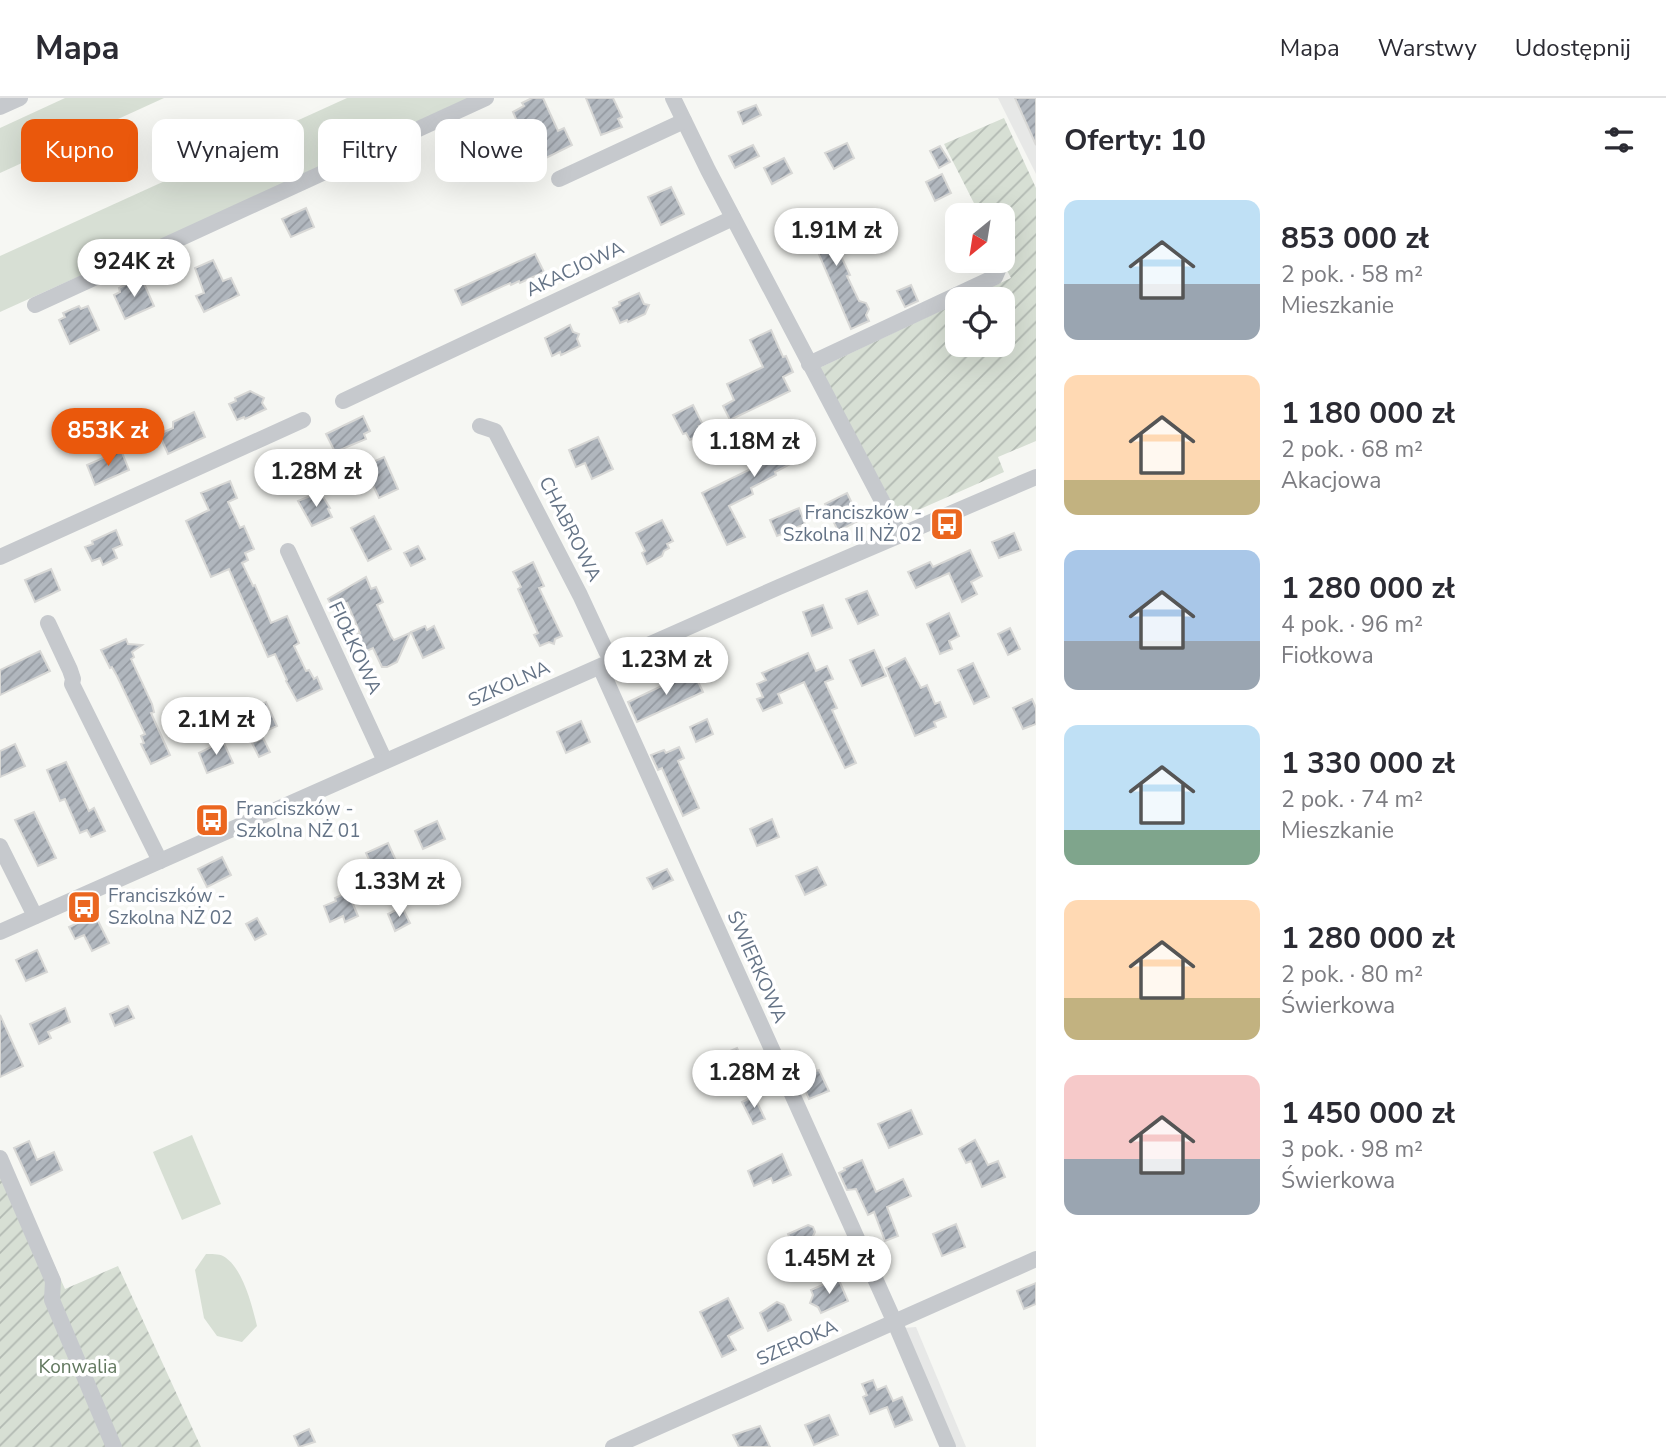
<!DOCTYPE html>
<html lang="pl">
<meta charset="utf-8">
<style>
:root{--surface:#fff;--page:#f2f2f3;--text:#2b2b33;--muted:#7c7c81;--line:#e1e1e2;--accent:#ea580c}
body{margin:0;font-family:"Nunito Sans",sans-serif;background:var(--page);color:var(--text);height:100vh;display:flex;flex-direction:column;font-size:26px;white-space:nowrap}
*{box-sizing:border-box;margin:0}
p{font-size:23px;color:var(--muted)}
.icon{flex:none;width:38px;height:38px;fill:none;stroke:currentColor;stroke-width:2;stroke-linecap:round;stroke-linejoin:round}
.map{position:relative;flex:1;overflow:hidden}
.details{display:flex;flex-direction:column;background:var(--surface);width:630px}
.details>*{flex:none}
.guide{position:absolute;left:21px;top:21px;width:665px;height:63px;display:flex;gap:14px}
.needle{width:46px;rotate:210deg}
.fabs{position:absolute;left:945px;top:105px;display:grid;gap:14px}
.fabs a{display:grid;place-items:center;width:70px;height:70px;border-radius:14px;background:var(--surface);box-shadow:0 7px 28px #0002;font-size:35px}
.price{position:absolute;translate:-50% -60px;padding:0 16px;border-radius:24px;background:#fff;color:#222;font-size:23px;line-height:46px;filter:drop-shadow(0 2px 4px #0008)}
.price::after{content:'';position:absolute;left:50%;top:42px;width:21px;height:16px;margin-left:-10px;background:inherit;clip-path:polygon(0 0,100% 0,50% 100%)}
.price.active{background:var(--accent);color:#fff}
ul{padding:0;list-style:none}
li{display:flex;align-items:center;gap:21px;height:175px;padding:0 28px}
li span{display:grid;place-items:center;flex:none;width:196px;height:140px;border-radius:14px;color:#555}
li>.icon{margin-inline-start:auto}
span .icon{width:84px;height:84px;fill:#fffc;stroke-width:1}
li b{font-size:30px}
h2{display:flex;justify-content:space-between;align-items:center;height:84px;padding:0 28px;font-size:30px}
.chip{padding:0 24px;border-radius:14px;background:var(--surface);box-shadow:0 7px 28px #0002;font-size:24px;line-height:63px}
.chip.active{background:var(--accent);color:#fff}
header{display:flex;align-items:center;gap:42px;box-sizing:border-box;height:98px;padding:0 35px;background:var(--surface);border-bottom:2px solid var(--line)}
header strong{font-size:33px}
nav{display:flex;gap:38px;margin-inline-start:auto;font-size:24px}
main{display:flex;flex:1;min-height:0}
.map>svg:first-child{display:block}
.built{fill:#e7e8e7}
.grass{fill:#d7dfd4}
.garden{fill:url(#garden-furrows)}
.building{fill:url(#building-hatch);stroke:#d8d8d6;stroke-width:2}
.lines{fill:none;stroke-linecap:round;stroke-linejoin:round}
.minor{stroke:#c6c9cd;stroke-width:16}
.labels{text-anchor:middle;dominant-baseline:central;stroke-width:7;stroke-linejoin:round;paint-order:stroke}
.street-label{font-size:19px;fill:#647386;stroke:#fff}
.poi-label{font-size:19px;fill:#647386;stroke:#fff;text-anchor:start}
.park-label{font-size:19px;fill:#62785f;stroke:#fff}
</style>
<header>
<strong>Mapa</strong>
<nav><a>Mapa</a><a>Warstwy</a><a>Udostępnij</a></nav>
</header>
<main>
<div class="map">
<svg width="1036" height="1349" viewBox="0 0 1036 1349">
<defs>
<pattern id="garden-furrows" width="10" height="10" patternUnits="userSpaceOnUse" patternTransform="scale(1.75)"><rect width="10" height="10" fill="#d7dfd4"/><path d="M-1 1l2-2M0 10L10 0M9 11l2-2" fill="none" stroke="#b2b9b2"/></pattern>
<pattern id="building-hatch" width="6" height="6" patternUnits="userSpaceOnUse" patternTransform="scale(1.75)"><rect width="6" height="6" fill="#b1b7be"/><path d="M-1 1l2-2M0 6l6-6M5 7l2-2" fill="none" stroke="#9499a0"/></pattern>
</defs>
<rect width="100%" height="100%" fill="#f6f7f3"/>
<g class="built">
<polygon points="998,0 1036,0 1036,76"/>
<polygon points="916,1229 966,1349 955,1349 903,1230"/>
</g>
<g class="grass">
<polygon points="65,0 164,0 0,75 0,30"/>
<polygon points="347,0 473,0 0,214 0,158"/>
<polygon points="192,1037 221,1106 182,1122 153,1054"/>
<path d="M206 1156C211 1156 219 1156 223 1158 243 1169 252 1208 257 1228L242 1244 217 1238 204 1220 195 1172Z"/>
</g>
<g class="garden">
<polygon points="1004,20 1036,90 1036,343 998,359 1004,374 900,420 819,270 957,205 957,247 1003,247 1003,201 966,201 1011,180 1002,163 1003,117 980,117 944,46"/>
<polygon points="4,1054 65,1191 118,1168 201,1349 0,1349 0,1055"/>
</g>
<g class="building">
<polygon points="532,0 543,0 558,33 564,30 572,47 540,63 523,26 519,28 513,14 524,8 522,5"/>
<polygon points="586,0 613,0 622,19 618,21 622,29 601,37"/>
<polygon points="1015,0 1036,0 1036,47"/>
<polygon points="756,7 761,17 743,26 738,14"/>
<polygon points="480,27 487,42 459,57 451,39"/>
<polygon points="847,45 854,60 834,71 825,55"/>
<polygon points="753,47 759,58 735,70 729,58"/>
<polygon points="940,48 950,64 939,70 930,53"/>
<polygon points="784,60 792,75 772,86 764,70"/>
<polygon points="942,76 951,95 935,103 926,84"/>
<polygon points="671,89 684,116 661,127 648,99"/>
<polygon points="306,110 314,129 291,139 282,121"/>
<polygon points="823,113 830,117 833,124 829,133 850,177 847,178 859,203 866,205 869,211 866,217 869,223 851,231 812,140 810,141 802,122"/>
<polygon points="535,156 544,174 520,185 519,183 511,187 510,185 462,207 455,192"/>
<polygon points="213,162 223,183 231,180 239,197 204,214 196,198 204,195 195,170"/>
<polygon points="134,182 136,186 143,183 154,208 125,221 114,197 120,194 119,190"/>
<polygon points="911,187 918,203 905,209 897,193"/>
<polygon points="639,195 644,206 649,207 645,216 628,224 627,222 620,225 613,210 620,207 619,204"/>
<polygon points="79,208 81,211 88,208 99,232 70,246 59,222 65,219 63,215"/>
<polygon points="570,227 573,234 579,236 577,241 580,248 561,257 560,254 552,258 545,240"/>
<polygon points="771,232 783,259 786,258 793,274 783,279 790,293 730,322 723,308 734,302 727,286 763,269 750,242"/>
<polygon points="250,293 264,300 262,305 266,311 245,321 244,319 237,322 229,306 236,303 235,300"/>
<polygon points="693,307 703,327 699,328 703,335 690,342 686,335 683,336 673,317"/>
<polygon points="194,314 205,339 168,356 159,336 173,330 173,324"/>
<polygon points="363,318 370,333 364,336 366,341 335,354 326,336"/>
<polygon points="782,324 787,334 796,328 811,355 775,374 776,377 751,390 753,396 729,408 745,439 727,447 702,395 775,359 762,334"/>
<polygon points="598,339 613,371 592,381 585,365 576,369 569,352"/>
<polygon points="121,352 129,372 95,387 87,367"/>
<polygon points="384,359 398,391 379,400 364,368"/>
<polygon points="230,383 237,400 228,404 240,430 244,428 254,451 245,455 248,462 242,465 253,488 255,487 271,525 287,518 299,545 294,548 306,573 309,572 314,581 317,579 322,591 297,603 286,583 287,582 275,556 268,559 229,471 211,479 186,423 209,412 201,395"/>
<polygon points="320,394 330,410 328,411 332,419 312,428 298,403"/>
<polygon points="847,395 860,422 838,433 825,406"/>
<polygon points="799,410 805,426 777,438 770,422"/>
<polygon points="374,418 391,451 368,463 351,430"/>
<polygon points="662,422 673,443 667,446 669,450 664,453 662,458 647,466 642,455 645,453 636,435"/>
<polygon points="116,432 122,447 113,451 117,460 103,467 100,460 92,463 85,449 93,446 92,443"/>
<polygon points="1014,435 1021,452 999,460 992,444"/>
<polygon points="418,448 425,461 411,468 404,455"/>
<polygon points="970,452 982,478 971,484 977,496 962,504 949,475 916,490 908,474 930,464 933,469"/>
<polygon points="533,464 544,488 539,490 562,538 555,541 554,546 549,544 540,548 534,537 538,535 518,491 521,489 513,474"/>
<polygon points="51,471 60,492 35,504 25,482"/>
<polygon points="366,479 371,491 376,489 383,504 377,507 391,538 394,542 410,535 397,564 387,569 382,569 373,550 360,556 352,538 360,535 347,505 334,512 328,501"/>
<polygon points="867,493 878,517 858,526 846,501"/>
<polygon points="823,507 832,530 812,538 803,514"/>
<polygon points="949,515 959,538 949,543 952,551 940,556 927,526"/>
<polygon points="425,528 427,532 434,528 444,550 423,560 411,534"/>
<polygon points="1010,530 1020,551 1008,557 998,536"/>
<polygon points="126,541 128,546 142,547 132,554 134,559 131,561 152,606 154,614 151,615 170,657 151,666 141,646 144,645 141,638 145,636 117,578 112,569 110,570 101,552"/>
<polygon points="874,552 886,578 862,588 850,562"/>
<polygon points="40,553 50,573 0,597 0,572"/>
<polygon points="808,555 816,573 827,568 833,581 825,584 837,610 832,612 856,665 845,670 804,584 778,596 782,605 763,613 757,601 763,599 757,586 766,582 762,575"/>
<polygon points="905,560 921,590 927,587 935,606 940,604 946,619 934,624 936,629 915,638 886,570"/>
<polygon points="973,565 989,599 974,606 958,572"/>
<polygon points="693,573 703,594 637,624 628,604"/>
<polygon points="1032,601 1036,610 1036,626 1023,631 1013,610"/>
<polygon points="254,604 256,609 266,604 277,628 252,639 239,611"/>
<polygon points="707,621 713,636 696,644 690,629"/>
<polygon points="581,623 590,644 566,655 557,634"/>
<polygon points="263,640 270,654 259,659 252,645"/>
<polygon points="223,643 233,665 207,675 199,655"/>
<polygon points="15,646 25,668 0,679 0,653"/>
<polygon points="679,649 684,660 678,663 699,710 683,718 662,670 658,672 651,657 664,652 666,655"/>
<polygon points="66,664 89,713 94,710 105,733 91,739 87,732 80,735 65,701 60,703 47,672"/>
<polygon points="34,714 56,760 38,768 15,722"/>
<polygon points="772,721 779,739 757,748 750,731"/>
<polygon points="437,723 445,741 423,751 415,733"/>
<polygon points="388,745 398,767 376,777 366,755"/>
<polygon points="222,759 231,777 207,789 198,771"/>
<polygon points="817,769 826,787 805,797 796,778"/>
<polygon points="667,771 673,782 653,791 647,780"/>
<polygon points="348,794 358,818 345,824 343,818 330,824 324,808 336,803 335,800"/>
<polygon points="402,809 410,825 395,833 388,816"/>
<polygon points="95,817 109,845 92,853 84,837 75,841 69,829"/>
<polygon points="257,820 266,836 255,842 246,826"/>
<polygon points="37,852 47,874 26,883 16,862"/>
<polygon points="128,908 134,920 115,928 110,916"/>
<polygon points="65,910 70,924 48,934 51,940 39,946 30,926"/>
<polygon points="0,917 23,968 0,979"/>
<polygon points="737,950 745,969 726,977 718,958"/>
<polygon points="812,964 816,973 819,972 829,993 809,1001 796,972"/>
<polygon points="754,998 765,1021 753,1026 742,1004"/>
<polygon points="911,1012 922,1036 889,1050 878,1026"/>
<polygon points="975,1042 988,1067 998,1063 1005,1079 982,1089 971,1063 966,1065 959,1051"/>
<polygon points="29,1043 37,1062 54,1054 62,1072 31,1087 14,1050"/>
<polygon points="782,1056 791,1077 773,1085 771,1080 754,1088 748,1073"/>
<polygon points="862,1062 876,1094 903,1081 905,1085 911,1098 887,1109 898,1138 885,1143 874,1114 868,1117 856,1091 847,1092 839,1075 845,1072 844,1070"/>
<polygon points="956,1126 965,1149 942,1158 933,1136"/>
<polygon points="808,1127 813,1129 815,1134 812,1140 817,1152 798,1160 788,1136"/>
<polygon points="838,1180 848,1203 821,1215 818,1209 810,1205 813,1197 811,1192"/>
<polygon points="1036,1185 1036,1206 1024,1211 1017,1193"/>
<polygon points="728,1200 743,1230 728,1238 736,1252 722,1259 700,1214"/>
<polygon points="777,1204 784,1207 791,1222 768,1233 760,1215"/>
<polygon points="873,1282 877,1292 886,1288 893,1303 902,1299 912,1322 895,1329 887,1309 870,1316 863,1299 867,1297 862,1286"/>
<polygon points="829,1317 838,1337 814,1347 805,1327"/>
<polygon points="760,1328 770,1349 739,1349 733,1337"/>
<polygon points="309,1331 315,1344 299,1349 294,1338"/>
</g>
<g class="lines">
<g class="minor">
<polyline points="673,0 708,72 900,437"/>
<polyline points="0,9 20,0"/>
<polyline points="559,81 684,23"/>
<polyline points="35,207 486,0"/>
<polyline points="809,266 995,179 998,172 995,163"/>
<polyline points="343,303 733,120"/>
<polyline points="480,328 495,333 580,497 606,553 613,562"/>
<polyline points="288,453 385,663"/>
<polyline points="0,459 303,322"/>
<polyline points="48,525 70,572 73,581 72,586 160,763"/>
<polyline points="600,569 895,1225 948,1349"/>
<polyline points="0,748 35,818"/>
<polyline points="0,834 779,489 1036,379"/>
<polyline points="0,1060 53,1183 52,1202 114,1349"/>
<polyline points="613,1349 1036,1161"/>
</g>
</g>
<defs>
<g id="bus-square" transform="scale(1.75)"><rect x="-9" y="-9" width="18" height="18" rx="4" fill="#eb661f" stroke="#fff"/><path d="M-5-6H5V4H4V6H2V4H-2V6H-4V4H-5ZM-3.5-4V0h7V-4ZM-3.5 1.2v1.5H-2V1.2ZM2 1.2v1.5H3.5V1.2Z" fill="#fff"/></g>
</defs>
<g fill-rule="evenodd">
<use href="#bus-square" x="947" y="426"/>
<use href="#bus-square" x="212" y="722"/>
<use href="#bus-square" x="84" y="809"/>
</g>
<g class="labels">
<g class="street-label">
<text transform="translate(575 171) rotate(-25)">AKACJOWA</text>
<text transform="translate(570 431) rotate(63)">CHABROWA</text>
<text transform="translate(355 550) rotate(65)">FIOŁKOWA</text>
<text transform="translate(509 586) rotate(-24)">SZKOLNA</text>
<text transform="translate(757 869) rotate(66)">ŚWIERKOWA</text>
<text transform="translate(797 1245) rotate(-24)">SZEROKA</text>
</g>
<g class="poi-label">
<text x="922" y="415" text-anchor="end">Franciszków -<tspan x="922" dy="22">Szkolna II NŻ 02</tspan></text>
<text x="236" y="711">Franciszków -<tspan x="236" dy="22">Szkolna NŻ 01</tspan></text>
<text x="108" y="798">Franciszków -<tspan x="108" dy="22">Szkolna NŻ 02</tspan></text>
</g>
<g class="park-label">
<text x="78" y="1269">Konwalia</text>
</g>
</g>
</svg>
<div class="fabs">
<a><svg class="needle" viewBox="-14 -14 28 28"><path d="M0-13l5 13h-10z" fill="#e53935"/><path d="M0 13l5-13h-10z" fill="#7c7c81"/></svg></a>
<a><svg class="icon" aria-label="locate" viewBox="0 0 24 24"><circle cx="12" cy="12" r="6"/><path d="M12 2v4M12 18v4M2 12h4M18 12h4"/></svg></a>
</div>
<b class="price" style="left:836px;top:170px">1.91M zł</b>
<b class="price" style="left:134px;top:201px">924K zł</b>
<b class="price active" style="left:108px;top:370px">853K zł</b>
<b class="price" style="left:754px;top:381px">1.18M zł</b>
<b class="price" style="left:316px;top:411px">1.28M zł</b>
<b class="price" style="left:666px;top:599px">1.23M zł</b>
<b class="price" style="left:216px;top:659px">2.1M zł</b>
<b class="price" style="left:399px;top:821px">1.33M zł</b>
<b class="price" style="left:754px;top:1012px">1.28M zł</b>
<b class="price" style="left:829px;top:1198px">1.45M zł</b>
<div class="guide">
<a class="chip active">Kupno</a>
<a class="chip">Wynajem</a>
<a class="chip">Filtry</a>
<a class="chip">Nowe</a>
</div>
</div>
<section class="details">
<h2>Oferty: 10<svg class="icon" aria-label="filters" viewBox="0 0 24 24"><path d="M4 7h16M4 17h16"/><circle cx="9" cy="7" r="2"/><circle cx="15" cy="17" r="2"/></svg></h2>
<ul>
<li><span style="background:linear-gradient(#bfe0f5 60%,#9aa5b1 0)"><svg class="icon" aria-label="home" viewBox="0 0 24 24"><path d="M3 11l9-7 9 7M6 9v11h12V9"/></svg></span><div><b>853 000 zł</b><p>2 pok. · 58 m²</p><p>Mieszkanie</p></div></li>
<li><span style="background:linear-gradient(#ffd9b3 75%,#c2b280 0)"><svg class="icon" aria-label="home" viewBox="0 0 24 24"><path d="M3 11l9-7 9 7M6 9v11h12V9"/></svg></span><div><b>1 180 000 zł</b><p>2 pok. · 68 m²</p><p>Akacjowa</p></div></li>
<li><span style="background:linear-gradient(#a9c7e8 65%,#9aa5b1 0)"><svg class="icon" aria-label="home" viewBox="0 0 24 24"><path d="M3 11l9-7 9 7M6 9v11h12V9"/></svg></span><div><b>1 280 000 zł</b><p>4 pok. · 96 m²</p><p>Fiołkowa</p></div></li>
<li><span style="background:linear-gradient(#bfe0f5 75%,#7fa58c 0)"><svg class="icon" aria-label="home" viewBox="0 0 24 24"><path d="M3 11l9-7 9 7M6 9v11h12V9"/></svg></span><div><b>1 330 000 zł</b><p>2 pok. · 74 m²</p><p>Mieszkanie</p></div></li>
<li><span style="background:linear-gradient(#ffd9b3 70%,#c2b280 0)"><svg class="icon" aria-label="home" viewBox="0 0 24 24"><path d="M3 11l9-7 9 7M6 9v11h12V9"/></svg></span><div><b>1 280 000 zł</b><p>2 pok. · 80 m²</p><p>Świerkowa</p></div></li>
<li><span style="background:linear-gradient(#f6c9c9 60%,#9aa5b1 0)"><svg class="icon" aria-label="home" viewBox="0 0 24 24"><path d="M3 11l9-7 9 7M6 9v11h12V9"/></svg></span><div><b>1 450 000 zł</b><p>3 pok. · 98 m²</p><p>Świerkowa</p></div></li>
</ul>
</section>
</main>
